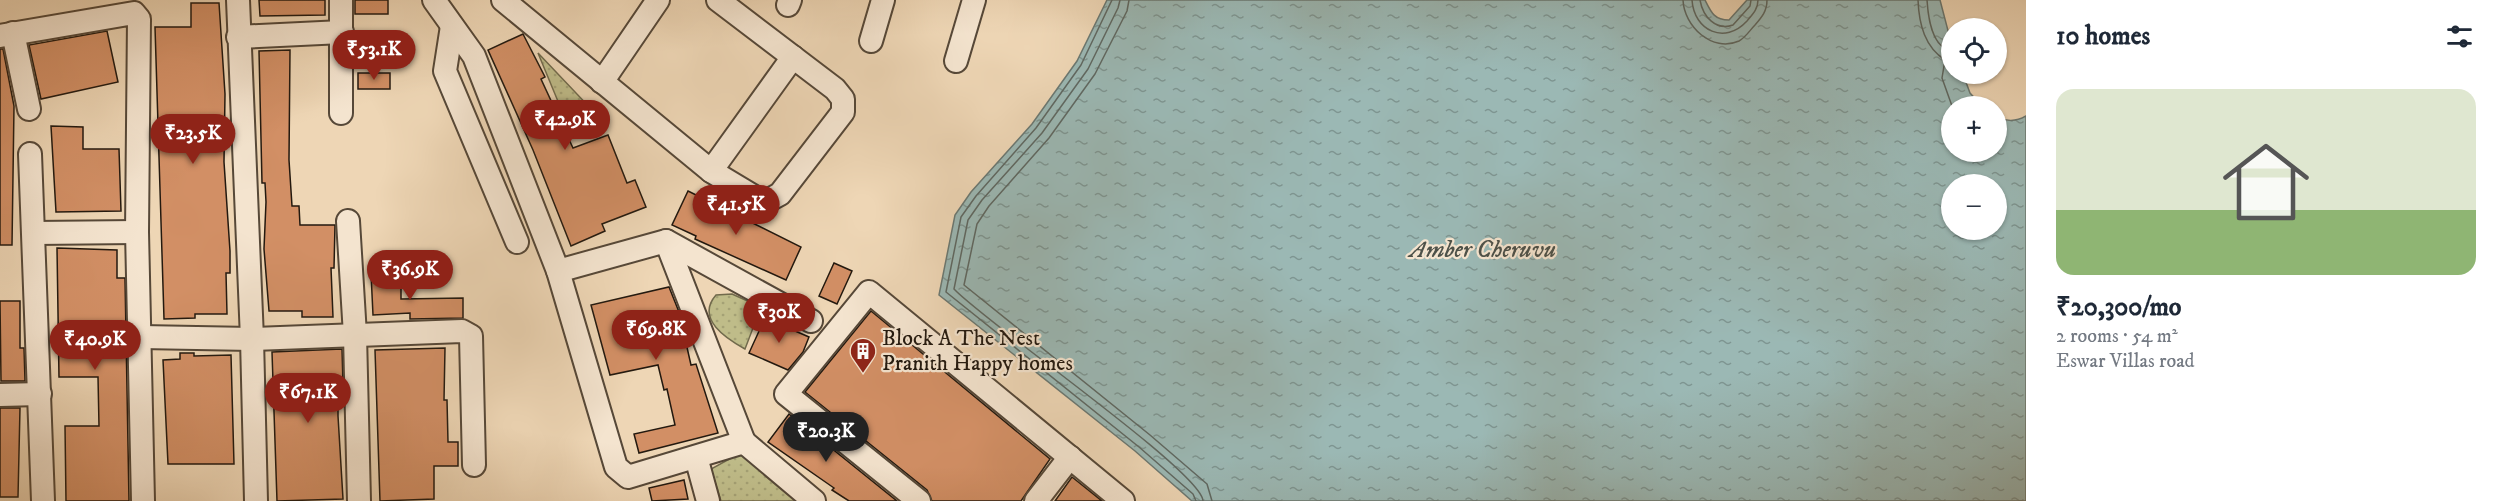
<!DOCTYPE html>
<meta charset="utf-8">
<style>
:root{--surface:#fff;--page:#f6f6f7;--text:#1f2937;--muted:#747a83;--line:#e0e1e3;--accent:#8f2418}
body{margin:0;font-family:"IM FELL DW Pica",serif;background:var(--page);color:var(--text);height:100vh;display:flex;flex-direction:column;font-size:22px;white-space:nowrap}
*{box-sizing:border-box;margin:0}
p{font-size:20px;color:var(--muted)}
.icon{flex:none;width:33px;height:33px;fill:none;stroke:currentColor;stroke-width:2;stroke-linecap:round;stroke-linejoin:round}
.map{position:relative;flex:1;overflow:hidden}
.side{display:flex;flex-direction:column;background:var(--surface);width:480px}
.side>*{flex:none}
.fabs{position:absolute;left:1941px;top:18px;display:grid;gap:12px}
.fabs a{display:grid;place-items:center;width:66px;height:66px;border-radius:50%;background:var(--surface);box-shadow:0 2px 4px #0004;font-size:30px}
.price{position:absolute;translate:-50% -51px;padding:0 14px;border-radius:21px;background:var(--accent);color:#fff;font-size:20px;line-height:39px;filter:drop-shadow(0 2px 3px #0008)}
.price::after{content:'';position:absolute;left:50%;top:36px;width:18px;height:14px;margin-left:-9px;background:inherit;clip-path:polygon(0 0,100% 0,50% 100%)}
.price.selected{background:#222;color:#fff}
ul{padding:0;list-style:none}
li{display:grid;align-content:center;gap:12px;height:318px;padding:0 30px}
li+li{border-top:2px solid var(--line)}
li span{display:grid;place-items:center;height:186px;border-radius:18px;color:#555}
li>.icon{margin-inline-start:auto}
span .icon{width:108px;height:108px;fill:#fffc;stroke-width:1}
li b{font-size:26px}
h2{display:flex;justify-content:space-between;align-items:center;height:72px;padding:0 30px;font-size:26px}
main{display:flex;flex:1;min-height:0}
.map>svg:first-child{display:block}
.grass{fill:url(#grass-dots);stroke:#716a4c;stroke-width:1.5}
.water{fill:url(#water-ripples);stroke:#6b7872;stroke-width:1.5;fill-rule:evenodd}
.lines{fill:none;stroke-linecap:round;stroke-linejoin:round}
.shore{stroke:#5f6862;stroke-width:1.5}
.building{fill:#d28f65;stroke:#23190f;stroke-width:1.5}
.minor-casing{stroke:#564838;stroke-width:26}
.minor{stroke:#f4e4cf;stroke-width:22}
.labels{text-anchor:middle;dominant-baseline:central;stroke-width:4.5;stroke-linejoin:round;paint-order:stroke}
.poi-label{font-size:22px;fill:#23190f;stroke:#f4e4cf;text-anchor:start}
.water-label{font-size:24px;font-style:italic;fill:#4d5149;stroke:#f4e4cf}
</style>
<main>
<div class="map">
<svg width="2026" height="501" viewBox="0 0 2026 501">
<defs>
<pattern id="grass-dots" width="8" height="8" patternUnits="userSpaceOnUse" patternTransform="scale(1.5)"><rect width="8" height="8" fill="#bfbc89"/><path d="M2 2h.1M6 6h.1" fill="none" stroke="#a4a175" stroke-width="1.8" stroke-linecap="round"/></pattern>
<pattern id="water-ripples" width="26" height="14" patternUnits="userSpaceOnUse" patternTransform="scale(1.5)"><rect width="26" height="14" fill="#9bb8b4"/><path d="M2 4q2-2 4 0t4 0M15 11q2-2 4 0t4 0" fill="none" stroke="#7e9591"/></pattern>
</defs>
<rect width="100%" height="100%" fill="#eed6b5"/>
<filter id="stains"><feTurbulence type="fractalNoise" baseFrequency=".00333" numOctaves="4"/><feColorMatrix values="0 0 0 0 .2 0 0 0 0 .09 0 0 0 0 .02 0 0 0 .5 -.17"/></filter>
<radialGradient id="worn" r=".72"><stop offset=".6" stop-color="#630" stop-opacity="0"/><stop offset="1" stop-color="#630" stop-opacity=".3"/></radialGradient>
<g class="grass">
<polygon points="538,53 595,113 569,128"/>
<path d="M732 294 761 307 745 349C727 339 695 319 716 295Z"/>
<polygon points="744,451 802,501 721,501 711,469"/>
</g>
<path class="water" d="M1107 0H1705C1711 12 1714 20 1729 20L1747 0H1940L1951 42 1952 74H1963L1970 93 1982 106H1952V152H1996L1997 117C2007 122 2016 122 2026 116V501H1192L1135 451 939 295 955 215 971 192 1032 124 1077 61ZM1952 184H1996V230H1952Z"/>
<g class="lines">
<g class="shore">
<polyline points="1112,0 1081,65 1036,128 976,196 961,217 946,292 1139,447 1193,494 1196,501"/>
<path d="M1120 0 1118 8 1088 69 1042 133 982 200 968 220 954 289C987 324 1202 472 1203 501"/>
<polyline points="1129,0 1127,11 1095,74 1049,138 989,206 977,224 964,285 1150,435 1207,484 1212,501"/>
<path d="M1683 0C1684 26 1712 53 1739 41 1746 37 1750 30 1755 25 1762 17 1767 11 1767 0"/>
<path d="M1692 0C1694 31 1725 45 1747 21 1753 14 1758 9 1758 0"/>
<path d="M1700 0C1703 17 1716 31 1733 25L1750 6 1751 0"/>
<path d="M1918 0C1919 25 1925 47 1945 60L1942 78 1952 106"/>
<path d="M1927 0C1928 16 1932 49 1952 50"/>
</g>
</g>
<g class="building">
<polygon points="259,0 325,0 325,15 260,16"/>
<rect x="355" y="0" width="33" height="14"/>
<polygon points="191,3 219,3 225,94 224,162 230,251 230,273 226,273 227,314 195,314 195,318 164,319 155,27 191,27"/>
<polygon points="107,31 118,82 41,99 29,45"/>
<polygon points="523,34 545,77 541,79 573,148 608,135 627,183 635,180 646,207 602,224 605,231 571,246 533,150 488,50"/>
<polygon points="0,49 3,49 14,106 12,245 0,245"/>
<polygon points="290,50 289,160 292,206 299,206 300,225 335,225 334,268 331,268 333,317 302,317 302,311 269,311 264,249 266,202 265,183 262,183 259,51"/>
<rect x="358" y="73" width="32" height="16"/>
<polygon points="51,126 83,127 83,149 119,149 121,211 56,212"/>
<polygon points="688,191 801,247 786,280 695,239 696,236 672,225"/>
<polygon points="57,248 117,250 117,278 125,278 129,501 66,501 65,426 99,426 98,377 59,377"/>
<polygon points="834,263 852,271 837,304 819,296"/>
<polygon points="371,273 401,273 401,299 463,298 463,318 410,319 410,313 373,315"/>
<polygon points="669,287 679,312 691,365 696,364 718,433 639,453 634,434 675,425 667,389 664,390 658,365 610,375 591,305"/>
<polygon points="0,301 20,301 20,348 24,348 25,381 1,381"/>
<polygon points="871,311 1050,459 1021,501 932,501 927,490 805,392"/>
<polygon points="765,318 809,337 803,352 788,370 749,353"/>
<polygon points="445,348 444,400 447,400 448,442 458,442 458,466 434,466 434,499 380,501 375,350"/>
<polygon points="342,349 343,385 338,385 338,416 343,499 277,501 272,352"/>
<polygon points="180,353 194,353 194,356 231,355 234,464 168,464 163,360 180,359"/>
<polygon points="0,408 20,408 18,497 0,497"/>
<polygon points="789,414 897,501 849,501 832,490 834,488 768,442"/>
<polygon points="1072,477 1102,501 1055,501"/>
<polygon points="684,480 688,499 652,501 649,488"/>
</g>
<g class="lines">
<g class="minor-casing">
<g id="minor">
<polyline points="238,0 252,339 256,501"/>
<polyline points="341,0 341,113"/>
<polyline points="434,0 474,56 558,271 616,467 628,477 744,442 814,501"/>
<polyline points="503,0 711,171 756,198 767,201 780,194 843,112 843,99 835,89 718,0"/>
<polyline points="788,5 790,0"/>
<polyline points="452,26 445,71 517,242"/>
<polyline points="13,33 29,109"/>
<polyline points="0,36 134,13 139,19 137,232 143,501"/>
<polyline points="238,37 342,32"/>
<polyline points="871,41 883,0"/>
<polyline points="956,61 974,0"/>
<polyline points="602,82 658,0"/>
<polyline points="30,154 43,501"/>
<polyline points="711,171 793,57"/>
<polyline points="348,221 355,335 359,501"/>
<polyline points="34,233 137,232"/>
<polyline points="666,241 744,442"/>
<polyline points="558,271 666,241 811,321"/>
<polyline points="141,337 252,339 462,331 471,336 474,465"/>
<polyline points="0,395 40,394"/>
<polyline points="696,457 708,501"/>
<polyline points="919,501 786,394 869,292 1123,501"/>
<polyline points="1036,501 1070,457"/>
</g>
</g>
<use href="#minor" class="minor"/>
</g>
<defs>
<g id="building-pin" transform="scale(1.35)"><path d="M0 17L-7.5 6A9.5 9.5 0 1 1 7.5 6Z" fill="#8f2418" stroke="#f4e4cf"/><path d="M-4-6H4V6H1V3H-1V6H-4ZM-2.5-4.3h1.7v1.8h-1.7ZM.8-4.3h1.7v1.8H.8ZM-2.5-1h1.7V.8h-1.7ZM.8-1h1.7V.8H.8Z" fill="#fff"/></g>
</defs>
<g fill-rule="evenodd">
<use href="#building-pin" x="863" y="351"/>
</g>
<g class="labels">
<g class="poi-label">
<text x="882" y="338">Block A The Nest<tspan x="882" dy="25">Pranith Happy homes</tspan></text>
</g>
<g class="water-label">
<text x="1483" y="250">Amber Cheruvu</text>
</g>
</g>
<rect width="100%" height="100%" filter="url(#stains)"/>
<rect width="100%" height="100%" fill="url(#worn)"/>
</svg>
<div class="fabs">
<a><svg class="icon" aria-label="locate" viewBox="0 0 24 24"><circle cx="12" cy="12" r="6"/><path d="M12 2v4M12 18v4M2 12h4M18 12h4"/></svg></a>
<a>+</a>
<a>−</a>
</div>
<b class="price" style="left:374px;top:81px">₹53.1K</b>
<b class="price" style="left:565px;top:151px">₹42.9K</b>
<b class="price" style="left:193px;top:165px">₹23.5K</b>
<b class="price" style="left:736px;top:236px">₹41.5K</b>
<b class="price" style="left:410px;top:301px">₹36.9K</b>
<b class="price" style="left:779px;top:344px">₹30K</b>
<b class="price" style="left:656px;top:361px">₹69.8K</b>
<b class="price" style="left:95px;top:371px">₹40.9K</b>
<b class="price" style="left:308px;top:424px">₹67.1K</b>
<b class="price selected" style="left:826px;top:463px">₹20.3K</b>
</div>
<section class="side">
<h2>10 homes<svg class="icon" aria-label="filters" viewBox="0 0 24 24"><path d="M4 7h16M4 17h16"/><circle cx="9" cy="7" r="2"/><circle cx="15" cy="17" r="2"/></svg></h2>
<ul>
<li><span style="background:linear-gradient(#dfe7d0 65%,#8fb573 0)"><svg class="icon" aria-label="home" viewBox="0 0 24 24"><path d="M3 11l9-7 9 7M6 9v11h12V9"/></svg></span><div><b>₹20,300/mo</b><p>2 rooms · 54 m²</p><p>Eswar Villas road</p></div></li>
</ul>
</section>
</main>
